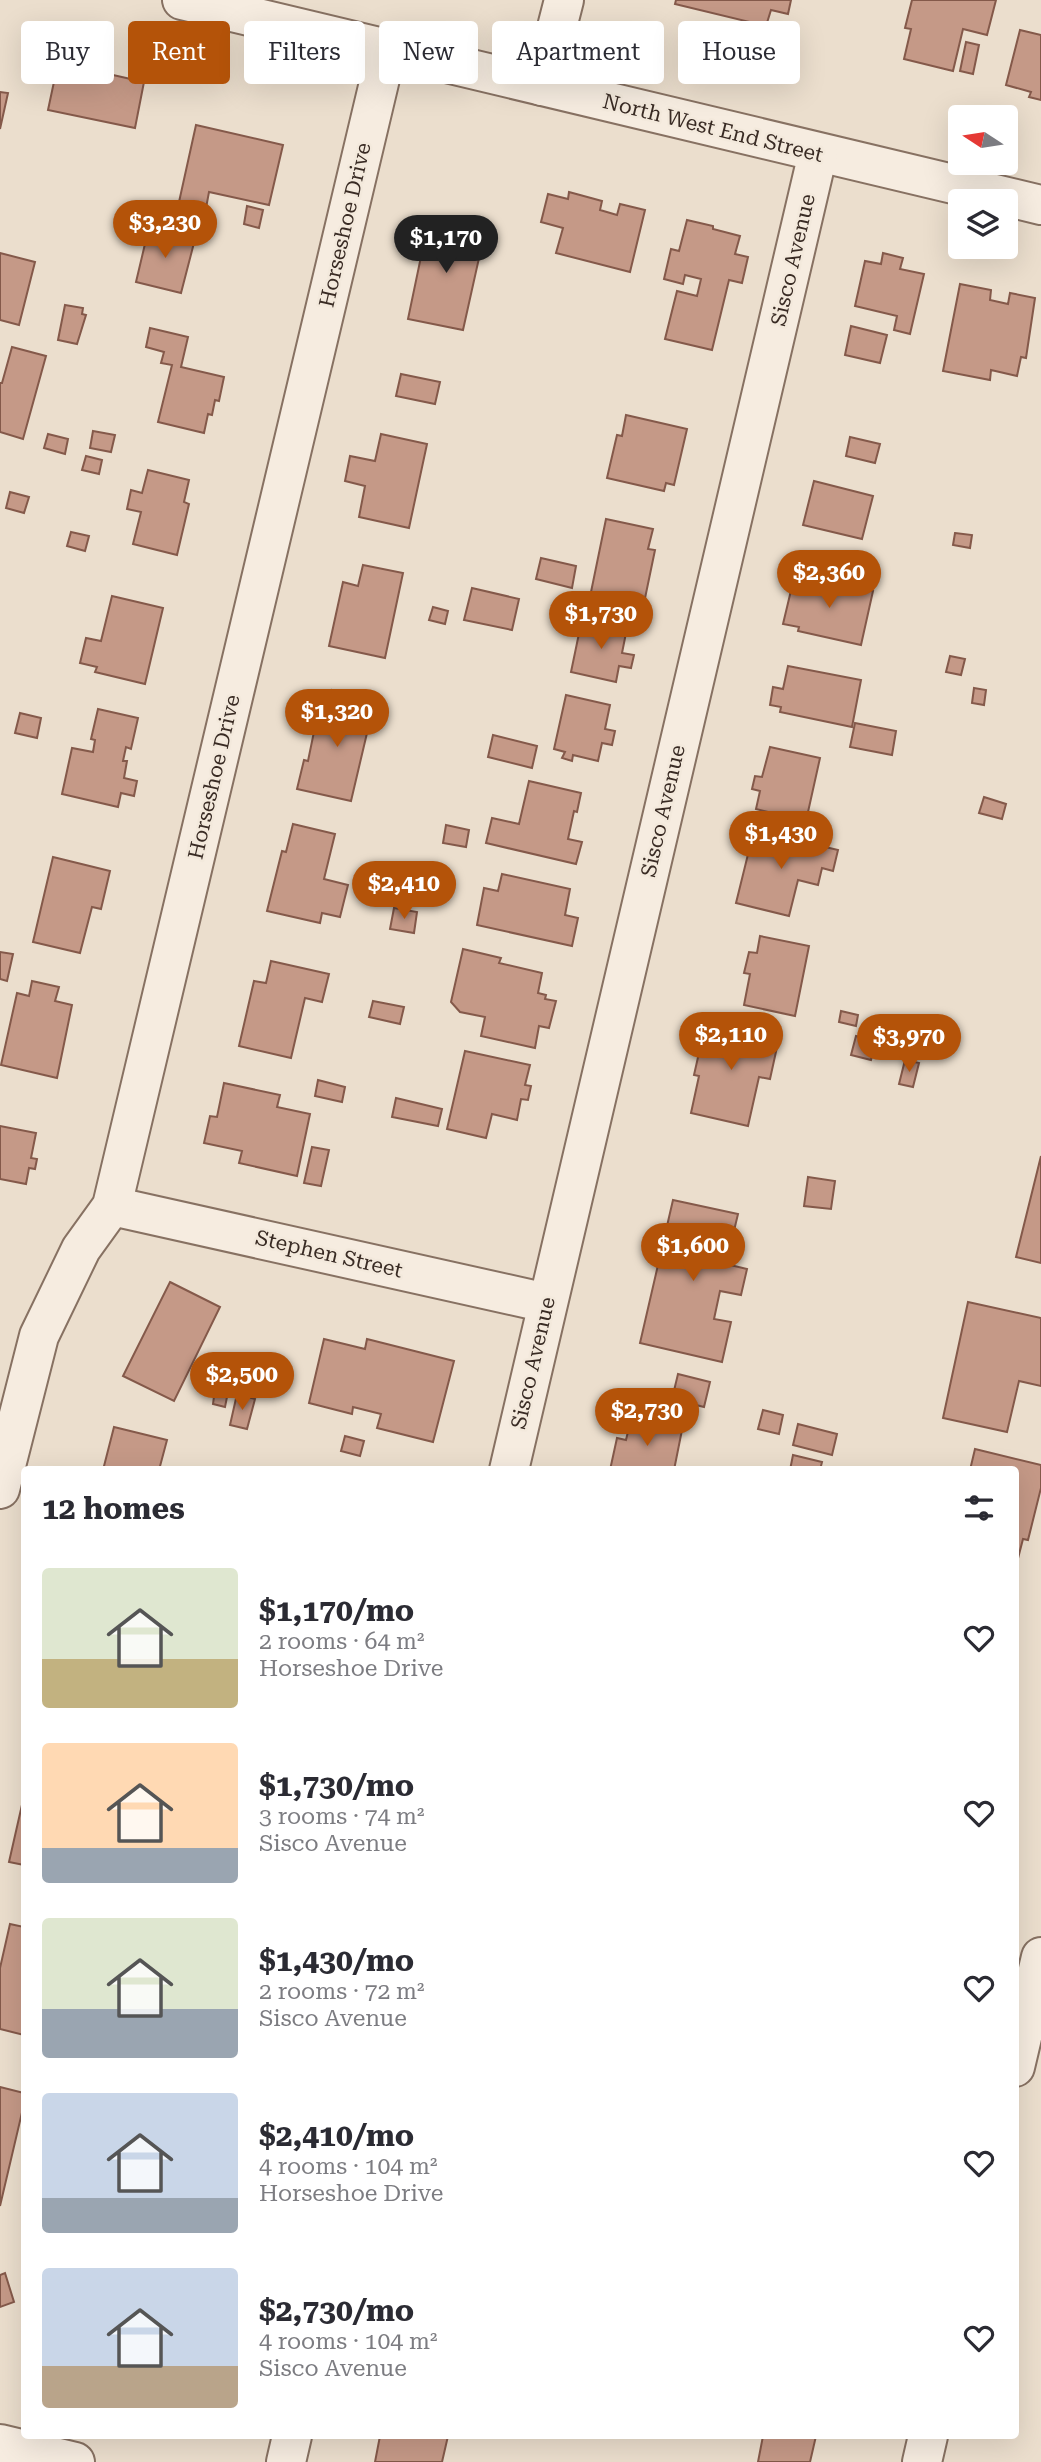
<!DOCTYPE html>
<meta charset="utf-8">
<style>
:root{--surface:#fff;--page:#f7f7f7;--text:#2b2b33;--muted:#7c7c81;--accent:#b45309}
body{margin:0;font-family:"Roboto Serif",serif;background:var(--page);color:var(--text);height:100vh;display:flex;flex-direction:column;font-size:26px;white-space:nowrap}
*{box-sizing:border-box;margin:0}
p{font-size:23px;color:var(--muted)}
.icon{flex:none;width:38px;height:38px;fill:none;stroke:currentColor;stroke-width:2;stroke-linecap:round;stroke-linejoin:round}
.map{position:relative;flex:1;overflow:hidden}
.drawer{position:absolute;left:21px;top:1466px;width:998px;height:973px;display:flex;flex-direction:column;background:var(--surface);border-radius:7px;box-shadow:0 7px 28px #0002}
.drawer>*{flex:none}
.banner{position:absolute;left:21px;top:21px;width:999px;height:63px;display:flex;gap:14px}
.needle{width:46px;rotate:282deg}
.tools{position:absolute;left:948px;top:105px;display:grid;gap:14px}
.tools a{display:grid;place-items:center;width:70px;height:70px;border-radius:7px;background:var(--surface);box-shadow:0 7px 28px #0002;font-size:35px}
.price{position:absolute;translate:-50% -60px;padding:0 16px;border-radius:24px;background:var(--accent);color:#fff;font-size:23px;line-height:46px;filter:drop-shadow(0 2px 4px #0008)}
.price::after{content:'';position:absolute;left:50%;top:42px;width:21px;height:16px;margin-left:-10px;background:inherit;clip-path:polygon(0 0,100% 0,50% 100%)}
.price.on{background:#222;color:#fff}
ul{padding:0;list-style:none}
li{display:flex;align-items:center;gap:21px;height:175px;padding:0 21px}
li span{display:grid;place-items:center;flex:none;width:196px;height:140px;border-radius:7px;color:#555}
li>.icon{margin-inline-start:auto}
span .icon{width:84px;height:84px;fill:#fffc;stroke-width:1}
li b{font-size:30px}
h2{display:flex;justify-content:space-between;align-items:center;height:84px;padding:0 21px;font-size:30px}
.chip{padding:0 24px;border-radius:7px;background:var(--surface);box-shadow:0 7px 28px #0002;font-size:24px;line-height:63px}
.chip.on{background:var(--accent);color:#fff}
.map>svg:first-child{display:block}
.building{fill:#c59987;stroke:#84594a;stroke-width:2}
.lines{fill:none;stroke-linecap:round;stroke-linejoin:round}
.minor-casing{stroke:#877162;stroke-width:42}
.minor{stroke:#f6ece0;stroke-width:38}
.labels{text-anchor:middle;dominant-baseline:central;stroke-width:5;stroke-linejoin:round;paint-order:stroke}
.street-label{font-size:21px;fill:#392b24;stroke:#f3e9dc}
</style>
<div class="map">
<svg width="1041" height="2462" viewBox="0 0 1041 2462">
<rect width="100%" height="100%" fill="#ebdecd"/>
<g class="building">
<polygon points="676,0 791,0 788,14 771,10 766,26 675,4"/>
<polygon points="912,0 996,0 987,35 963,29 953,71 904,59 911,29 905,28"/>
<polygon points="1020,30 1041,35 1041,100 1029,97 1031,92 1006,85"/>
<polygon points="966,42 979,45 973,74 960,71"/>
<polygon points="85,61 93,63 91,70 144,82 135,128 48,110 58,63 83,68"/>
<polygon points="0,92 8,93 0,129"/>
<polygon points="196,125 283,145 269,205 209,192 206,208 179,202"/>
<polygon points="569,192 602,201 600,210 617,215 620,204 645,210 630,272 556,253 563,228 541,222 548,194 568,199"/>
<polygon points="247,206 263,210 259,228 244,224"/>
<polygon points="440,217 474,224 471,238 483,240 463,330 408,319 427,228 437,230"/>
<polygon points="687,220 713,226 713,229 740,236 735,254 748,257 742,283 729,280 712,350 665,339 677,291 697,296 701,279 685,275 683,284 664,279 671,249 679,251"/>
<polygon points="149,227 195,239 181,293 136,282"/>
<polygon points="0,253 35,262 19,325 0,320"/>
<polygon points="883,253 903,258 900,269 924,274 910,334 894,330 897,316 855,306 865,261 881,264"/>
<polygon points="960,284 991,290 990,300 1008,304 1010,293 1035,298 1026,358 1021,357 1017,376 991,370 990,380 943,371"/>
<polygon points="65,305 83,308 82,314 86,315 77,344 58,340"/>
<polygon points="851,326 887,335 880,363 845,355"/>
<polygon points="150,328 188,337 181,367 224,377 219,401 215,400 212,415 208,414 204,433 158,422 172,365 161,363 164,352 146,347"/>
<polygon points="12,347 46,356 23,439 0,432 0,383 2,383"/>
<polygon points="401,374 440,382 435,404 396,396"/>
<polygon points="626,415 687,429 674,485 666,483 664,491 607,478 617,435 622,436"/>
<polygon points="93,431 115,435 111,452 90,448"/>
<polygon points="48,434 68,439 65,454 44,448"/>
<polygon points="381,434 427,444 409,528 359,517 365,486 345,481 350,456 375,461"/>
<polygon points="850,437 880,444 875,463 846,456"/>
<polygon points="86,456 102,460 99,474 82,470"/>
<polygon points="148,470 189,480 184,502 189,504 177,555 133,544 141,512 127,509 131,490 142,493"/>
<polygon points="814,481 873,496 862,539 803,525"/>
<polygon points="10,492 29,497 24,513 6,508"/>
<polygon points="606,519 653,529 648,549 655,550 644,603 591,592"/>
<polygon points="71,532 89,536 85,551 67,546"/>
<polygon points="955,533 972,535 970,548 953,545"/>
<polygon points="541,558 576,566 572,588 536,579"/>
<polygon points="363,565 403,573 385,658 329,646 343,582 358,586"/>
<polygon points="812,577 873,591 861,645 798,631 799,627 783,624 794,578 811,582"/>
<polygon points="472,588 519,599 512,630 464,620"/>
<polygon points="112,596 163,608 145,684 95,672 97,667 80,663 86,638 101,641"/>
<polygon points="433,607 448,611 445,624 429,620"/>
<polygon points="582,619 627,628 622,653 634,655 631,668 619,666 616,682 571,672"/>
<polygon points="950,656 965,659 961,675 946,672"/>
<polygon points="788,666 861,680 852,727 780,712 781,707 770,705 773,687 783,689"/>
<polygon points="974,688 986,690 984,705 972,703"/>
<polygon points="332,690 370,699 362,731 367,733 351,801 297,789 304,760 308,761 316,722 328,725 330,715 326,714"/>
<polygon points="566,695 610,705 605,729 615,731 612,745 602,743 598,761 573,755 572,761 562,758 565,752 554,749"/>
<polygon points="98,709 138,718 131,749 126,747 123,761 127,761 124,778 137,781 134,796 121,793 118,807 62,794 72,748 93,752 95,740 91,739"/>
<polygon points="20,713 41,718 37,738 15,733"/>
<polygon points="855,723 896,731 892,755 850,747"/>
<polygon points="493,735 537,746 532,768 488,757"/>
<polygon points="770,747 820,758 806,821 756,809 760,791 752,789 755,776 762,777"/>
<polygon points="529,781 581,793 577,812 574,811 568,839 582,842 576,864 486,843 492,818 519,824"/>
<polygon points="984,797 1006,804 1002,819 979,813"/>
<polygon points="293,824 335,834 324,879 348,885 340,917 322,913 320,923 267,911 282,851 286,852"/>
<polygon points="446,825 469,830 466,847 443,843"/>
<polygon points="754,830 838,850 833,871 822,868 818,885 798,880 789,916 736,903"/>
<polygon points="53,857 110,871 101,909 92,907 80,953 33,942"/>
<polygon points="502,874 570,889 565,915 578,918 572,946 477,925 484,888 498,891"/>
<polygon points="394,908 417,912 414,933 390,929"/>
<polygon points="760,936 809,946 795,1016 744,1005 750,974 744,973 749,952 757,953"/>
<polygon points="463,949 501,958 499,963 542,973 538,993 546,995 545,999 556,1001 549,1028 539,1026 535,1048 481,1036 485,1017 460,1012 451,1002"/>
<polygon points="0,952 13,954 7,981 0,979"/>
<polygon points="271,961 329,974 322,1002 305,998 291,1058 239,1046 254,981 266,983"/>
<polygon points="32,981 59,987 55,1001 72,1005 57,1078 1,1065 17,993 29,996"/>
<polygon points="373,1001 404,1007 400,1024 369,1017"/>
<polygon points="841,1011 858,1015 856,1026 839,1022"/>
<polygon points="706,1022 779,1038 770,1079 759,1077 748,1126 691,1113 699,1076 694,1075"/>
<polygon points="856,1036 876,1041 871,1060 851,1055"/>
<polygon points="465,1051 530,1065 525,1085 531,1086 528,1100 521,1099 517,1120 492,1114 486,1138 447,1129"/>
<polygon points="905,1060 919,1063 913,1087 899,1084"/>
<polygon points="318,1080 345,1087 342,1102 315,1096"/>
<polygon points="224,1083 280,1095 277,1107 310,1114 297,1176 239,1163 242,1151 204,1143 210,1116 217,1117"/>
<polygon points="396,1098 442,1109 438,1126 392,1117"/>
<polygon points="0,1126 36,1133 31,1158 37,1159 35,1169 29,1168 26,1184 0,1179"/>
<polygon points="312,1147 329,1150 321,1186 304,1183"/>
<polygon points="1041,1156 1041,1263 1016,1257"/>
<polygon points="808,1177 835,1181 831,1209 804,1206"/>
<polygon points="673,1200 738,1214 726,1264 747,1269 741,1295 720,1291 714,1319 731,1322 722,1362 640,1343"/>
<polygon points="170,1282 220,1307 174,1401 123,1376"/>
<polygon points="968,1302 1041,1318 1041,1386 1019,1381 1007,1432 943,1418"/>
<polygon points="324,1339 365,1349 367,1339 454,1361 433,1442 377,1428 381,1414 353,1407 352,1414 309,1403"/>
<polygon points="678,1374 710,1382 704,1407 672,1399"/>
<polygon points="215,1389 228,1392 225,1407 213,1404"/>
<polygon points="237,1394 255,1399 247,1429 230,1425"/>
<polygon points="763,1410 783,1415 779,1434 758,1429"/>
<polygon points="631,1419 682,1430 674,1470 610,1470 617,1438 626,1440"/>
<polygon points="798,1424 837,1434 832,1455 793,1445"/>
<polygon points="114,1427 167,1440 159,1470 103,1470"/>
<polygon points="345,1436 364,1441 360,1456 341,1451"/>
<polygon points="975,1449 1041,1465 1041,1488 1028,1540 1023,1539 1015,1570 1015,1470 970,1470"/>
<polygon points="793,1455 822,1462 820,1470 790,1470"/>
<polygon points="24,1796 24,1865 9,1862"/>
<polygon points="10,1924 24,1927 24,2035 0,2029 0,1968"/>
<polygon points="0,2087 24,2093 24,2104 0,2206"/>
<polygon points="5,2273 14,2302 0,2307 0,2275"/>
<polygon points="380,2436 448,2436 442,2462 375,2462"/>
<polygon points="763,2436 816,2436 810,2462 758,2462"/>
</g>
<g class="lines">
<g class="minor-casing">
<g id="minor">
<polyline points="182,0 1041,205"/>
<polyline points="542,86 564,0"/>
<polyline points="112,1206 547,1303"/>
<polyline points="509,1470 818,153"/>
<polyline points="0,1489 39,1336 81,1249 112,1206 387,49"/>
<polyline points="1015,2067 1041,1957"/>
<polyline points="0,2444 75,2462"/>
<polyline points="286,2462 292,2436"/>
<polyline points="922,2462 928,2436"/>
</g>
</g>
<use href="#minor" class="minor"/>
</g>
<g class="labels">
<g class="street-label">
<text transform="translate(713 128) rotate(14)">North West End Street</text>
<text transform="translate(345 225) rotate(-77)">Horseshoe Drive</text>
<text transform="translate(793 260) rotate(-77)">Sisco Avenue</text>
<text transform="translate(214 777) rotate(-77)">Horseshoe Drive</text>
<text transform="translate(663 811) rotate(-77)">Sisco Avenue</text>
<text transform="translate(329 1254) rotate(13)">Stephen Street</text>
<text transform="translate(533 1363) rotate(-77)">Sisco Avenue</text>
</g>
</g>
</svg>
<div class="tools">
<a><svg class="needle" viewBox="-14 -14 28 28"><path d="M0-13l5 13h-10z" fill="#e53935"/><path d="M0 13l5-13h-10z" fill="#7c7c81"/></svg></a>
<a><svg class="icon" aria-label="layers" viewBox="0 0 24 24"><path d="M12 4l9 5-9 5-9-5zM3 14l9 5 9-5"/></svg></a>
</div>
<b class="price" style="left:165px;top:260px">$3,230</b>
<b class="price on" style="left:446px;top:275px">$1,170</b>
<b class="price" style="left:829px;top:610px">$2,360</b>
<b class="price" style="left:601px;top:651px">$1,730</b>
<b class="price" style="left:337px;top:749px">$1,320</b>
<b class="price" style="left:781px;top:871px">$1,430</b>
<b class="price" style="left:404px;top:921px">$2,410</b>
<b class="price" style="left:731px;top:1072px">$2,110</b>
<b class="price" style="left:909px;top:1074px">$3,970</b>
<b class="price" style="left:693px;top:1283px">$1,600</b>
<b class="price" style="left:242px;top:1412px">$2,500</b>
<b class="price" style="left:647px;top:1448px">$2,730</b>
<div class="banner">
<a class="chip">Buy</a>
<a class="chip on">Rent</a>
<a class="chip">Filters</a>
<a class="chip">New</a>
<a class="chip">Apartment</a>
<a class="chip">House</a>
</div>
<section class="drawer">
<h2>12 homes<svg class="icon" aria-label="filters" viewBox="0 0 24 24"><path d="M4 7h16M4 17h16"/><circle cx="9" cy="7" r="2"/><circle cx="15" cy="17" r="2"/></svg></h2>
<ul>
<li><span style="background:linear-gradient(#dfe7d0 65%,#c2b280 0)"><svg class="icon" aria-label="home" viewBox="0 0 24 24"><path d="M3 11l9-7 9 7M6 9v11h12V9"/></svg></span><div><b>$1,170/mo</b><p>2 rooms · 64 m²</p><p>Horseshoe Drive</p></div><svg class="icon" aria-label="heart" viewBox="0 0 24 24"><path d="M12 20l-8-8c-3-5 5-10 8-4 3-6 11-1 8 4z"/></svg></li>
<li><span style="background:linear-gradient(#ffd9b3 75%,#9aa5b1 0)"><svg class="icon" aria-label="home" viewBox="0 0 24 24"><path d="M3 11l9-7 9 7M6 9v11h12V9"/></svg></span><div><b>$1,730/mo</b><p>3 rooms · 74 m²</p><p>Sisco Avenue</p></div><svg class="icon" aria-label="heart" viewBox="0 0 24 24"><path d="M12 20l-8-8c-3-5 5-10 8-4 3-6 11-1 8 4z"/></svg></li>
<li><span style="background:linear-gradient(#dfe7d0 65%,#9aa5b1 0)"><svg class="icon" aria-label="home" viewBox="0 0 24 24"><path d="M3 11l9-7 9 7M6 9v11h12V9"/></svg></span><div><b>$1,430/mo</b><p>2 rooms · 72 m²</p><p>Sisco Avenue</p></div><svg class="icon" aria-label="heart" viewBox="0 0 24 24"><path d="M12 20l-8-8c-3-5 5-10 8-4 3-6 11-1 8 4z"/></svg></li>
<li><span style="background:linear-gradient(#c9d6e8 75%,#9aa5b1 0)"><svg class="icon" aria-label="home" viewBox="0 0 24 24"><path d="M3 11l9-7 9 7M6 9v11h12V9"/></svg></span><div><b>$2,410/mo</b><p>4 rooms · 104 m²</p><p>Horseshoe Drive</p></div><svg class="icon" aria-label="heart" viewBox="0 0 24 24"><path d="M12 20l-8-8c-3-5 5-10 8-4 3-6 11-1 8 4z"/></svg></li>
<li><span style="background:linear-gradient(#c9d6e8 70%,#b9a48a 0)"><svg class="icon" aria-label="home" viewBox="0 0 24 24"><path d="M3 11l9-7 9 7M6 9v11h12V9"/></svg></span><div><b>$2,730/mo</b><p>4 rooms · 104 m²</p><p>Sisco Avenue</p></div><svg class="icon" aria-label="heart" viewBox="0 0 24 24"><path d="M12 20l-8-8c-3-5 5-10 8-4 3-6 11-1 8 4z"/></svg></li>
</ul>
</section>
</div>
